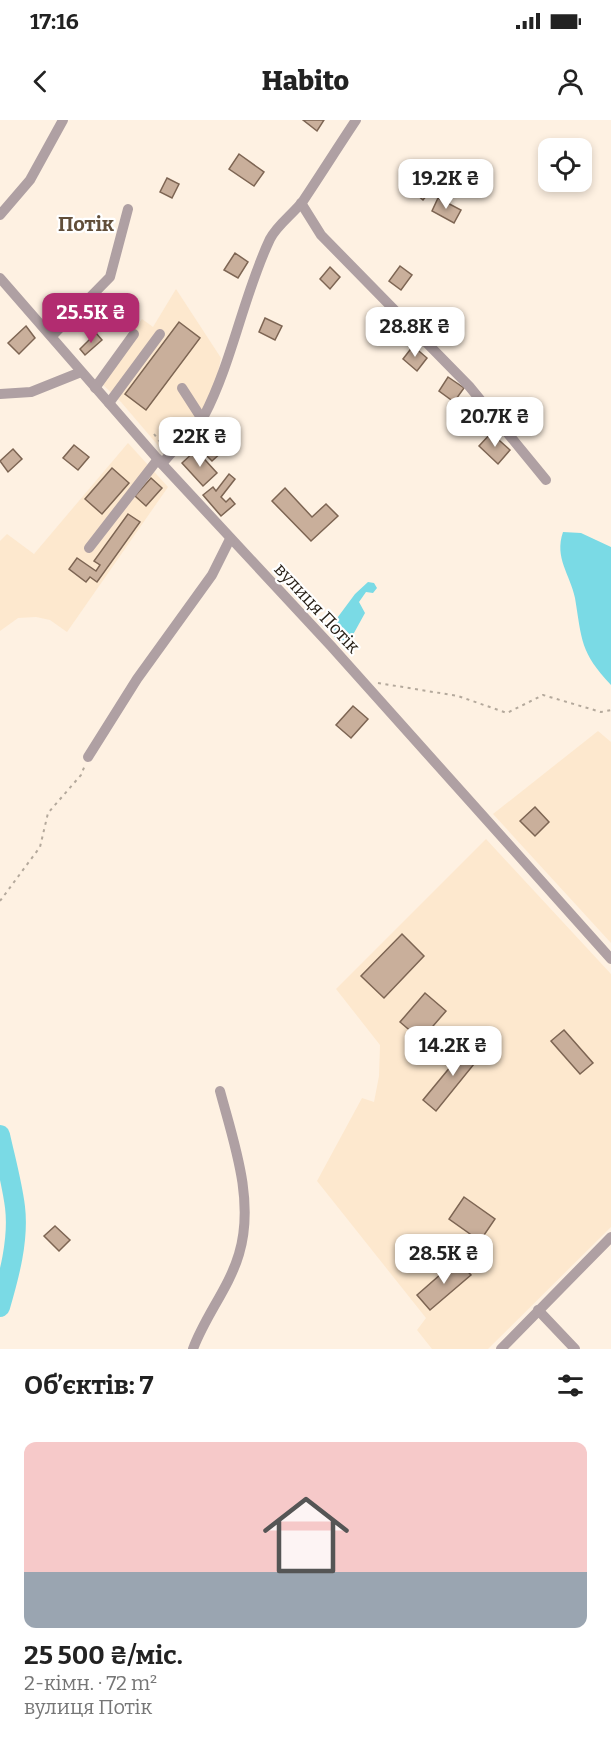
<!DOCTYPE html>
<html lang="uk">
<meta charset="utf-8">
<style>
:root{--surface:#fff;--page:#f6f6f6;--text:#222;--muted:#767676;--line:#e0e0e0;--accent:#b22c70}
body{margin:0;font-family:Bitter,serif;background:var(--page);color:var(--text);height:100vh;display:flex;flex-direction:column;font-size:22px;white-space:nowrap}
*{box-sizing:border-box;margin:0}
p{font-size:20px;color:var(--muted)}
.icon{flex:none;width:33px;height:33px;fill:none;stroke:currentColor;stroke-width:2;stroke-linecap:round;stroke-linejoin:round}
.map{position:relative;height:1229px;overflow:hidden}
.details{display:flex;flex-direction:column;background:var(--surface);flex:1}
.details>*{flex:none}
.fabs{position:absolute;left:538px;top:18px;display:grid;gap:12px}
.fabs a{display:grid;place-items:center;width:54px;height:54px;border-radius:12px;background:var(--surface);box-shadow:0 3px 9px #0003;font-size:30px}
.price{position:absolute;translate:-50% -51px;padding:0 14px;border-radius:12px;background:#fff;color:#222;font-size:20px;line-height:39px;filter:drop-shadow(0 2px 3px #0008)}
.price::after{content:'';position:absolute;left:50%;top:36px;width:18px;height:14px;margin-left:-9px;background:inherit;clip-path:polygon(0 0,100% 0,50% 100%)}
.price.on{background:var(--accent);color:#fff}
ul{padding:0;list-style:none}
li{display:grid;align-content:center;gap:12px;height:318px;padding:0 24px}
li+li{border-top:2px solid var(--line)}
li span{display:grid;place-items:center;height:186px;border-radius:12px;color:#555}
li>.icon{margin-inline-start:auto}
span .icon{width:108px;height:108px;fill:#fffc;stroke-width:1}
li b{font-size:26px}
h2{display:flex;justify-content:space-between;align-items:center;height:72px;padding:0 24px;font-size:26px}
.status{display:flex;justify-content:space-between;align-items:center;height:42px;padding:0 30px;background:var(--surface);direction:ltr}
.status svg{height:16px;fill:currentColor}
header{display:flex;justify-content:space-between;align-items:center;height:78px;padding:0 24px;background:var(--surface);font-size:27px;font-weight:800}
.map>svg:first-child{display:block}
.built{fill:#fde8ce}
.water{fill:#7adae5}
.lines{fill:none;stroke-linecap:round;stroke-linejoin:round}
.river{stroke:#7adae5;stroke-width:20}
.building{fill:#c9af9b;stroke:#7d6553;stroke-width:1.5}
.path{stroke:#b4a99c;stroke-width:2;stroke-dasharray:3 4.5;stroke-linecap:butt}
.minor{stroke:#afa0a3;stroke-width:10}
.labels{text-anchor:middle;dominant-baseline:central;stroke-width:4.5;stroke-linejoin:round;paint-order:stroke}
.street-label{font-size:18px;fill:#282017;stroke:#fff}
.neighbourhood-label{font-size:20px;font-weight:bold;fill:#614e39;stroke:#fff}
</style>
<div class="status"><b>17:16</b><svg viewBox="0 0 49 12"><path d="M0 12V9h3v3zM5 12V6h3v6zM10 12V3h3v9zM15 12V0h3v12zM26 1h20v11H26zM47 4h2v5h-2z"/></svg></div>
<header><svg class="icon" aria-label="back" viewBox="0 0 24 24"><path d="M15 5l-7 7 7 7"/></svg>Habito<svg class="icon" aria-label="person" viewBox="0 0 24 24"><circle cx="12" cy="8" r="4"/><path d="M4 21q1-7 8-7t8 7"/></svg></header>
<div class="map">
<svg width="611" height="1229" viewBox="0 0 611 1229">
<rect width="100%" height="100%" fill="#fef1e2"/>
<g class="built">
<polygon points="176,169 221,238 214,272 196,307 173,328 162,330 121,282 98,260 142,199 153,207"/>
<polygon points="128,323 168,367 67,512 50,500 36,497 18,498 0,511 0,421 7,414 34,434"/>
<polygon points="598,611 611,622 611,823 493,694"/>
<polygon points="486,719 611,854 611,1107 488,1229 432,1229 417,1210 426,1198 317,1061 362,978 374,982 379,956 380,925 336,869"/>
</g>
<g class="water">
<path d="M563 412 581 413 611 427V565C580 532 582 520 575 478 570 454 554 438 563 412Z"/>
<polygon points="368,462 374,463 377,468 373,473 366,472 359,482 365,493 349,522 341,523 334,517 332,505 355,474"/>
</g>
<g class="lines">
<path class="river" d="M0 1015C5 1038 12 1063 15 1087 19 1120 9 1156 0 1187"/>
</g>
<g class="building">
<polygon points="303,0 324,0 317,11"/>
<polygon points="239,34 264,52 254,66 229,49"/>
<polygon points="424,54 436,64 423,80 411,70"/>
<polygon points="167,58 179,64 172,78 160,72"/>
<polygon points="438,78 461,90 454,103 432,91"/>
<polygon points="235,133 248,142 238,158 224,150"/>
<polygon points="400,146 412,155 401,170 389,161"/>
<polygon points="330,147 340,157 330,169 320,159"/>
<polygon points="265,198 282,206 275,220 259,212"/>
<polygon points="179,202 200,218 146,290 125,274"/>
<polygon points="26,206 35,218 19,234 8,223"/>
<polygon points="96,213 102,220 85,235 80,229"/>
<polygon points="413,226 427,238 417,251 403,239"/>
<polygon points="448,257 464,268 454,282 439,271"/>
<polygon points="172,301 184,314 177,320 165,307"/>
<polygon points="491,313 510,330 498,344 479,326"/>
<polygon points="211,318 223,331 212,341 200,329"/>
<polygon points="74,325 89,337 78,350 63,338"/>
<polygon points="13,329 22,339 8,352 0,341"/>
<polygon points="196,330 217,353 203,366 182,343"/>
<polygon points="112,348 129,363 102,394 85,379"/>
<polygon points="229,354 235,359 221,377 226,382 230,378 235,384 221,396 203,375 213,367 216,371"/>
<polygon points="151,358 162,368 146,386 135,376"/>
<polygon points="285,368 312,397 326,384 338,396 311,421 272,381"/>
<polygon points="128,394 140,402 97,462 90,457 86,462 69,449 77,438 96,451 100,445 94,441"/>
<polygon points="353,586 368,599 351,618 336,605"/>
<polygon points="535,687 549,702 535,716 520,701"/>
<polygon points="402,814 424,836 384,878 361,856"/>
<polygon points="425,873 446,891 421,920 400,902"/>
<polygon points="564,910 593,943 580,954 551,921"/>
<polygon points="470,923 483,933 436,991 423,980"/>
<polygon points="464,1077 495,1099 480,1121 449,1099"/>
<polygon points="55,1106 70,1120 59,1131 44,1116"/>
<polygon points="457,1140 471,1155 430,1190 417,1175"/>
</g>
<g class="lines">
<g class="path">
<polyline points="154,314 163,326"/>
<polyline points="378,563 458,576 507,593 543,575 601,592 611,590"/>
<polyline points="0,781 40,727 48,693 81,655 85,645"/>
</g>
<g class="minor">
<polyline points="301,83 321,115 469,266 546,360"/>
<polyline points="0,95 30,60 63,0"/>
<polyline points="0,158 162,344 331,526 611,839"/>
<polyline points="52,216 110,157 128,89"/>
<polyline points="95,268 134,214"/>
<polyline points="182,268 202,299"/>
<polyline points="0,274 31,272 81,252"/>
<polyline points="109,283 160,214"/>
<path d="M162 344C175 326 193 315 204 296 233 240 243 176 270 119 277 105 293 94 303 81 321 54 338 27 356 0"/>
<polyline points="89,428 158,339"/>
<polyline points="88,637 137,559 212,455 230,419"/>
<polyline points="538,1190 575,1229"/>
<path d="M193 1229C205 1196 229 1168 239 1134 255 1081 234 1023 220 971"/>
<polyline points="501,1229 611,1117"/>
</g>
</g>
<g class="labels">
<g class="street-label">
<text transform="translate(317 488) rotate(47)">вулиця Потік</text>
</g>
<g class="neighbourhood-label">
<text x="86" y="104">Потік</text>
</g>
</g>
</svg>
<div class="fabs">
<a><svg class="icon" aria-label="locate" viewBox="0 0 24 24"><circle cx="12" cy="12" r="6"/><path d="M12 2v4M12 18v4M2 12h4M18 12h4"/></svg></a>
</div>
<b class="price" style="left:446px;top:90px">19.2K ₴</b>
<b class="price on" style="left:91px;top:224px">25.5K ₴</b>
<b class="price" style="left:415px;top:238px">28.8K ₴</b>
<b class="price" style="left:495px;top:328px">20.7K ₴</b>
<b class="price" style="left:200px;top:348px">22K ₴</b>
<b class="price" style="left:453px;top:957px">14.2K ₴</b>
<b class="price" style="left:444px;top:1165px">28.5K ₴</b>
</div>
<section class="details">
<h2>Об’єктів: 7<svg class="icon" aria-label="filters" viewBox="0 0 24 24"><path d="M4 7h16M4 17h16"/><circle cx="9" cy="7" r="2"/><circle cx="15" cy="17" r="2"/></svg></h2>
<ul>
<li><span style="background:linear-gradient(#f6c9c9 70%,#9aa5b1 0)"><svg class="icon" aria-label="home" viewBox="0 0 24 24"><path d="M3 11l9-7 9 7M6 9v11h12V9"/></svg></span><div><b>25 500 ₴/міс.</b><p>2-кімн. · 72 m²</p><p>вулиця Потік</p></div></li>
</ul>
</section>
